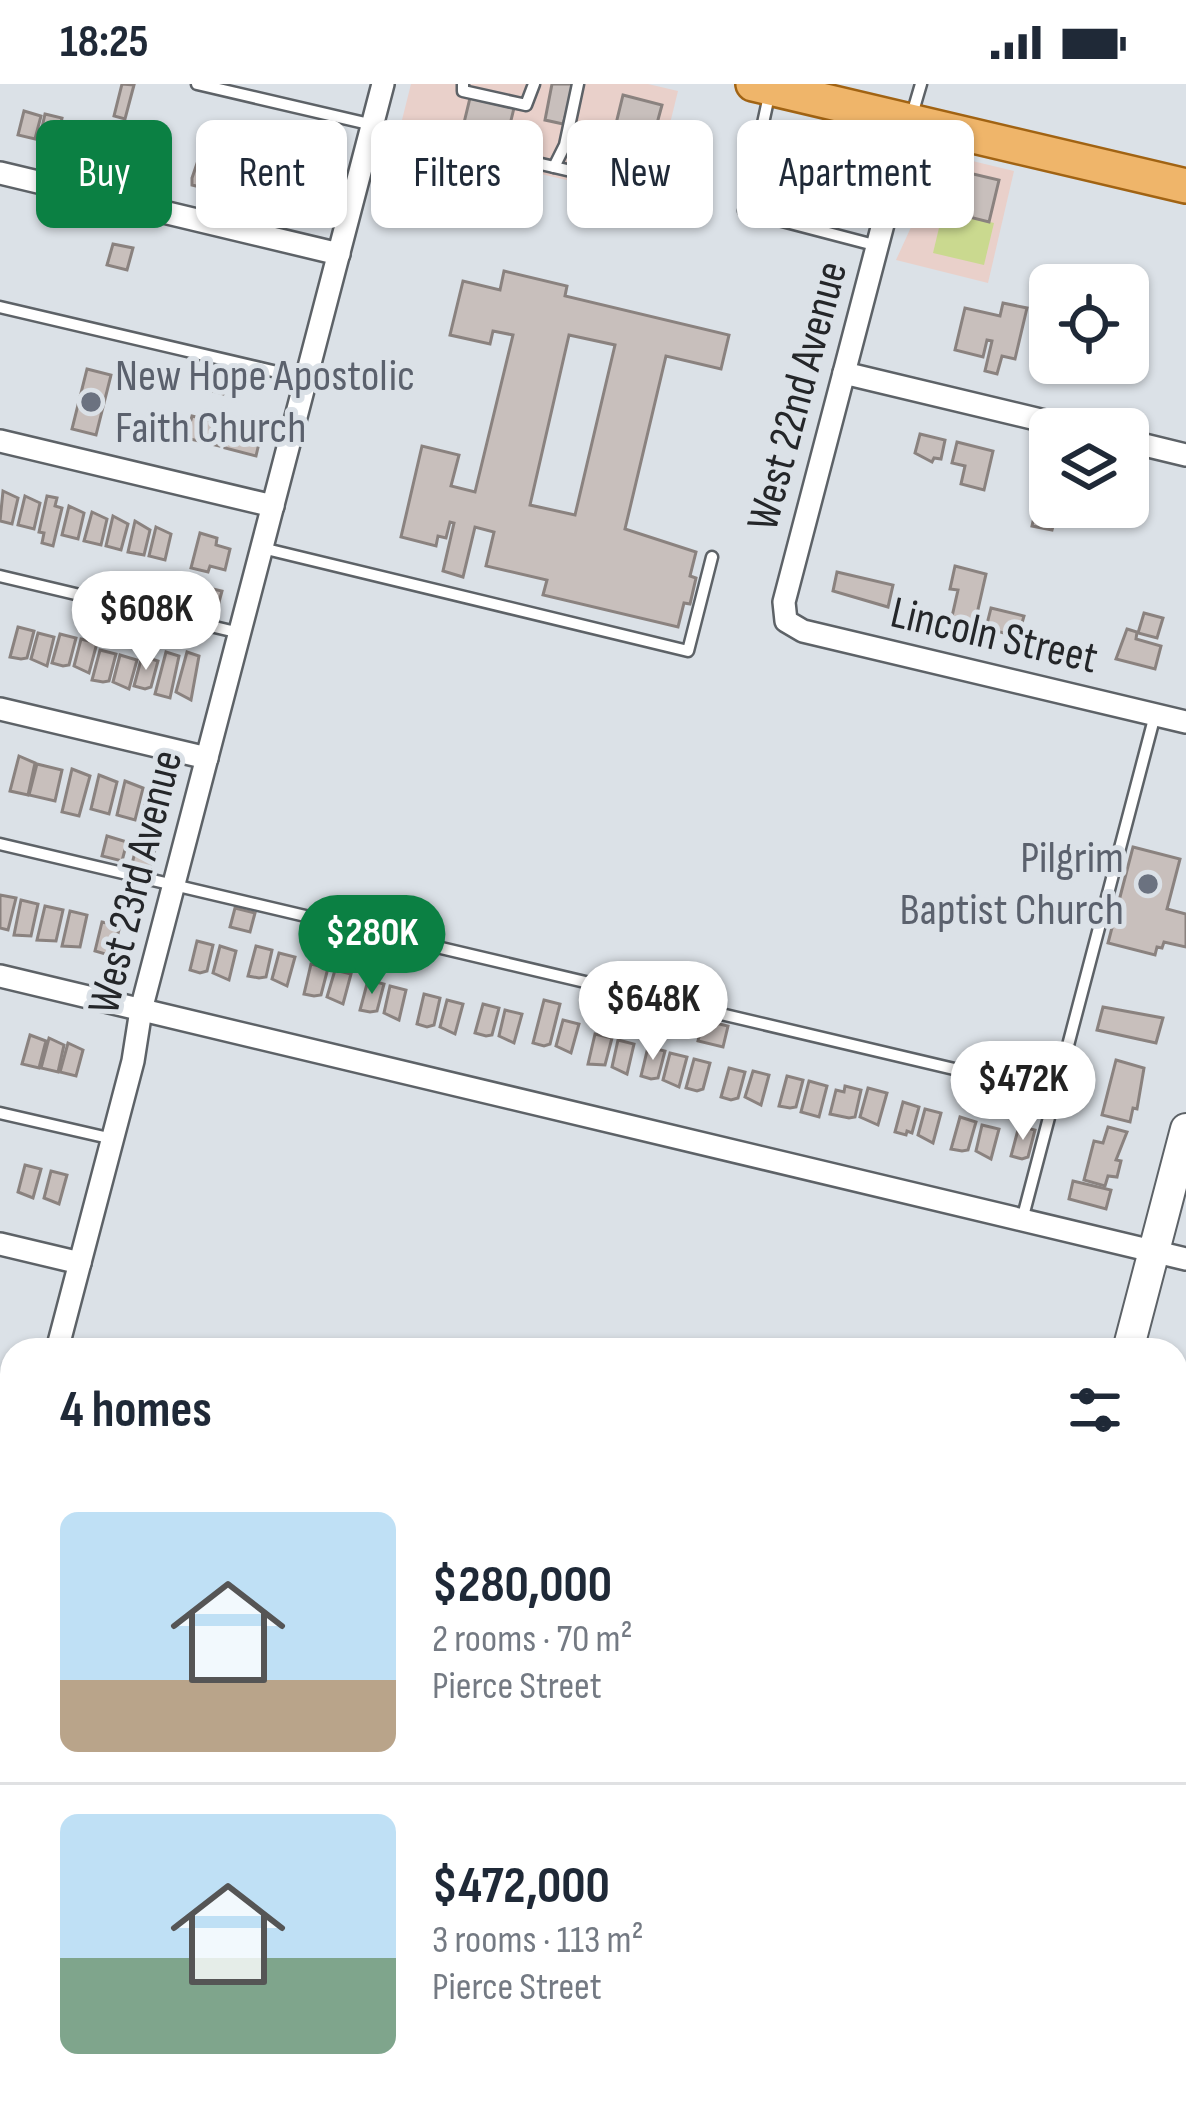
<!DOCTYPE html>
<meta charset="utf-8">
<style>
:root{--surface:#fff;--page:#f6f6f7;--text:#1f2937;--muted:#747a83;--line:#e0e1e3;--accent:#0b8043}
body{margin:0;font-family:"Sofia Sans Condensed",sans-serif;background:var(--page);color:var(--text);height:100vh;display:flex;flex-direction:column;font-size:45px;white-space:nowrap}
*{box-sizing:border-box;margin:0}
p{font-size:39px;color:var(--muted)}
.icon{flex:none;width:66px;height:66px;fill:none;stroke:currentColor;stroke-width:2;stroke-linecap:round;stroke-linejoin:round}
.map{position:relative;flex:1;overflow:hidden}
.details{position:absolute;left:0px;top:1254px;width:1188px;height:771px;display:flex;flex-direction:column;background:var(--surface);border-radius:36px 36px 0 0;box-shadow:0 3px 9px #0004}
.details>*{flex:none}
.banner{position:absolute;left:36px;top:36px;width:1116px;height:108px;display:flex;gap:24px}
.buttons{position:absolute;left:1029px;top:180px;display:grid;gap:24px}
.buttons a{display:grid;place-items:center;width:120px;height:120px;border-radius:18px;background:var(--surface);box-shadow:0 3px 9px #0004;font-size:60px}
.price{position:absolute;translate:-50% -102px;padding:0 27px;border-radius:42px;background:#fff;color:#222;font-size:39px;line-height:78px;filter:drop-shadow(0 3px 6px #0008)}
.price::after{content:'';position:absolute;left:50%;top:72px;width:36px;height:27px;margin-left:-18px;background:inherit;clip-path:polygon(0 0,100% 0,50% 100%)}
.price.on{background:var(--accent);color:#fff}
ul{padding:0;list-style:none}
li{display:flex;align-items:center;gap:36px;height:300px;padding:0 60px}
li+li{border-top:3px solid var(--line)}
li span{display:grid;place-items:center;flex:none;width:336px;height:240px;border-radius:18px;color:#555}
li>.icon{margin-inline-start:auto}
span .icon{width:144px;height:144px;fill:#fffc;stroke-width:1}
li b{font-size:51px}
h2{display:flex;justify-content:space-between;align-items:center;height:144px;padding:0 60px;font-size:51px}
.pill{padding:0 42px;border-radius:18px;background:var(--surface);box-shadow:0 3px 9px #0004;font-size:42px;line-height:108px}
.pill.on{background:var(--accent);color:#fff}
.status{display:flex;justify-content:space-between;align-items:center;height:84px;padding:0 60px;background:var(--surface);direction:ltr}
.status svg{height:33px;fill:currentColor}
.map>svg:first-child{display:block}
.commercial{fill:#e9d0ca}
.green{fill:#cad98f}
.building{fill:#c8bfbc;stroke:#8a827f;stroke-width:3;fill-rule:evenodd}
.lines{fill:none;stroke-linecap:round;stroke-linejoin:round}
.lane-casing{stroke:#5d6267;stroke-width:15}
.street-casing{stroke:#5d6267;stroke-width:26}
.secondary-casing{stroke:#5d6267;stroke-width:34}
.primary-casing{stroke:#a16313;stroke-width:38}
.lane{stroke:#fff;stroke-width:10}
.street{stroke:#fff;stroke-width:21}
.secondary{stroke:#fff;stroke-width:30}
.primary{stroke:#efb56a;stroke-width:33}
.worship-dot{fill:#6b7280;stroke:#dbe1e7;stroke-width:4.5}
.labels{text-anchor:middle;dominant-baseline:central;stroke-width:10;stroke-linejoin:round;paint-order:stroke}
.worship-label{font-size:45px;fill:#5b616d;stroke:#dbe1e7;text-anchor:start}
.street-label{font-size:45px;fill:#242629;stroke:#dbe1e7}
</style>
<div class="status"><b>18:25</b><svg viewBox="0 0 49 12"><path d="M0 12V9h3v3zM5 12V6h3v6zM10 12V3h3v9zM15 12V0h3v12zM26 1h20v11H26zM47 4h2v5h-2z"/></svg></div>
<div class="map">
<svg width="1186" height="2023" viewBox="0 0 1186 2023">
<rect width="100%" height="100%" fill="#dbe1e7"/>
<g class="commercial">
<polygon points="411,0 648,0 678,7 651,116 397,56"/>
<polygon points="935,68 1014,87 988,199 896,176 912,141 929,72"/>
</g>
<polygon class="green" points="943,127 994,139 984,181 933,169"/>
<g class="building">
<polygon points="122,0 134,1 125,35 114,32"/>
<polygon points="552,0 575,0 563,40 545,36"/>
<polygon points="623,11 662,21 652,58 614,48"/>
<polygon points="470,14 514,24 506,57 462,47"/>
<polygon points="24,27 41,32 35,55 18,51"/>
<polygon points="45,30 62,34 56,61 39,57"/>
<polygon points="826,46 847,52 826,135 746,115 754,81 813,95"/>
<polygon points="203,62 215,66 204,104 192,101 192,94"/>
<polygon points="242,72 250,73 246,95 227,90 231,74 241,76"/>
<polygon points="952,85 999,96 989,138 965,132 971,107 948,101"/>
<polygon points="113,160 133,164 127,186 107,181"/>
<path d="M504 187 567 202 565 212 729 251 721 285 666 272 625 445 696 468 690 492 696 494 690 520 684 519 678 543 543 511 547 496 486 482 494 448 475 443 463 493 443 487 454 439 450 438 446 454 438 452 436 462 401 453 422 362 459 371 451 402 475 408 513 251 493 247 490 260 450 251 463 197 500 206ZM569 251 615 261 575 431 530 421Z"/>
<polygon points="1003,219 1027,224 1015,275 1002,272 997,290 985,287 992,257 987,256 983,273 955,266 965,224 1000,232"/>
<polygon points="210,284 229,289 223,310 205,305"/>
<polygon points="87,285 111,291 96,351 72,345"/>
<polygon points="192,332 224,340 219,362 186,354"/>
<polygon points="231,338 262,346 256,372 225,364"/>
<polygon points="920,350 945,356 941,375 934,374 932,378 915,369"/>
<polygon points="957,358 993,367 984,406 961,400 965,382 952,379"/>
<polygon points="3,407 18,414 12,440 0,437"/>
<polygon points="25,412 40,419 34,445 18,441"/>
<polygon points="47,412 57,414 55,422 62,424 53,462 42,459 44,449 39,448"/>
<polygon points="1037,419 1058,423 1052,446 1032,442"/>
<polygon points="69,422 84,429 78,455 62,451"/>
<polygon points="92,428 107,435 101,461 84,457"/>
<polygon points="113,432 128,440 121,466 106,462"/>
<polygon points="135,437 150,446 144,471 128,468"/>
<polygon points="156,443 171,450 165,476 149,472"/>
<polygon points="200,449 217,454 216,461 230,465 225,486 210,482 208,488 191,484"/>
<polygon points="955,482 986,490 974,543 951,537 958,506 950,505"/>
<polygon points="837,488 893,501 888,523 833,507"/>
<polygon points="144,490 161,494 156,517 138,513"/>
<polygon points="200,502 222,507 215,533 193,528"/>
<polygon points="90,520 107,525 101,545 85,541"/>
<polygon points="991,524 1024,532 1018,553 986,544"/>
<polygon points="1144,529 1163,534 1157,554 1138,549"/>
<polygon points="130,531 148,536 143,555 125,550"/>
<polygon points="18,543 34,547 27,574 21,575 10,573"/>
<polygon points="1127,545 1137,548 1136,555 1161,562 1155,585 1116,575"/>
<polygon points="38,549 54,553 47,582 31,575"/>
<polygon points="60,550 76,554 69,581 63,582 52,579"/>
<polygon points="81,555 97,559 89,589 74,582"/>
<polygon points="100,566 116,570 109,597 103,598 92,596"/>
<polygon points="166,568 179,572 170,614 155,610"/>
<polygon points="187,568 199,572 191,616 176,608"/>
<polygon points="120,571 137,576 129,605 113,598"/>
<polygon points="142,572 158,577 151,603 145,605 134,602"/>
<polygon points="19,672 35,679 28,711 10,707"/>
<polygon points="37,680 62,686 55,717 29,711"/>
<polygon points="72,685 90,692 79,732 62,728"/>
<polygon points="99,691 117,698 109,730 91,725"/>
<polygon points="125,697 143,704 135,736 117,731"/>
<polygon points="155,701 155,706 170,710 162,741 141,735 148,709"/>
<polygon points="107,752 127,758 122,777 102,772"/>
<polygon points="137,760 155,765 151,784 132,780"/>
<polygon points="1133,763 1180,775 1167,825 1186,830 1186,863 1164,858 1162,864 1157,863 1155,871 1108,859"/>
<polygon points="0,811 16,814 8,846 0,844"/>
<polygon points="21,816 38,820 31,852 14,851"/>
<polygon points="45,822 63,826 56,857 37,856"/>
<polygon points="235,824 255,829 250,848 230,843"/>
<polygon points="70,827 87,831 80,863 62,862"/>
<polygon points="102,838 120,842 112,872 95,867"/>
<polygon points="197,857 213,861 207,887 200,889 190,886"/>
<polygon points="220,862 236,867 229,896 213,889"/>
<polygon points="256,862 272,866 266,893 259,894 248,892"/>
<polygon points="279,869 295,873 287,902 272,895"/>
<polygon points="311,880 328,884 321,911 314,912 304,910"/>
<polygon points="335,886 351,890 343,920 327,913"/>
<polygon points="368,896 384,900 377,927 370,928 360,926"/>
<polygon points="390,902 406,906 399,936 384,929"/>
<polygon points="424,910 440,914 434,941 427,943 417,940"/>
<polygon points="598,910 617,915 612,935 593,930"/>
<polygon points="447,916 463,920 455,950 440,943"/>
<polygon points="544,916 560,920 550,960 544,962 533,959"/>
<polygon points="483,920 499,924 492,951 486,952 475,949"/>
<polygon points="1103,923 1163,934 1156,959 1097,946"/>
<polygon points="505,926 522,930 514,959 499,952"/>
<polygon points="563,936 579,940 571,969 556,962"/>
<polygon points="703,936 728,942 723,963 698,957"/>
<polygon points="595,950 612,954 605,981 588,980"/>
<polygon points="30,951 46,957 39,984 22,980"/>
<polygon points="49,954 64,961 58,988 41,984"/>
<polygon points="618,956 634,960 627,990 612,983"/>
<polygon points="68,959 83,966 76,992 60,988"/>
<polygon points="648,963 665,967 658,994 651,995 641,992"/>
<polygon points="670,969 687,973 679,1003 663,996"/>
<polygon points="694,975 710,979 703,1005 697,1007 686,1004"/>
<polygon points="1116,976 1144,984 1137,1025 1133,1024 1130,1038 1102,1031"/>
<polygon points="729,984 745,988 738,1014 731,1016 721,1013"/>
<polygon points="753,987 769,991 761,1021 745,1013"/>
<polygon points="787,992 803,996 796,1023 790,1024 779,1022"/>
<polygon points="809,997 827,1002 819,1033 801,1028"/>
<polygon points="845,1002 861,1006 855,1033 849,1034 830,1030 836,1006 844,1008"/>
<polygon points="868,1004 887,1009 878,1041 860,1033"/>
<polygon points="903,1018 919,1023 912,1049 907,1047 906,1051 895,1048"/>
<polygon points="925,1025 941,1029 933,1059 918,1051"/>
<polygon points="960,1033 976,1038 968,1066 962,1067 951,1065"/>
<polygon points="982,1041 999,1045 991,1075 976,1067"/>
<polygon points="1019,1042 1035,1046 1028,1073 1022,1075 1011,1072"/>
<polygon points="1108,1043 1127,1048 1116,1076 1121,1077 1117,1093 1108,1092 1105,1102 1084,1096 1094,1057 1103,1059"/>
<polygon points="25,1081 41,1085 33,1114 18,1108"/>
<polygon points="51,1087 67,1091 59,1120 44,1114"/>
<polygon points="1073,1097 1111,1106 1106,1125 1069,1115"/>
<polygon points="1176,1851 1186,1853 1186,1902 1176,1908 1176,1878 1181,1877 1179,1870 1176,1871"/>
<polygon points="1096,2013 1133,2013 1135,2023 1098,2023"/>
</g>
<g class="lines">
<g class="lane-casing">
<g id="lane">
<polyline points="197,0 640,103"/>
<polyline points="463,0 463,7 526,21 534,0"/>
<polyline points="770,7 744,127 878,162"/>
<polyline points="911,34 921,0"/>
<polyline points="554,83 565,61 578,0"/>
<polyline points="0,223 307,295"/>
<polyline points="262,464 688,567 712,473"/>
<polyline points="0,492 240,549"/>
<polyline points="0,760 1056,1009"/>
<polyline points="0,1029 113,1055"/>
<polyline points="1022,1136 1155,631"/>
<polyline points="0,1301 12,1304"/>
<polyline points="1176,1841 1186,1843"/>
<polyline points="1060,2023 1063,2013"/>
</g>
</g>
<g class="street-casing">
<g id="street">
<polyline points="910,37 784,518 786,537 803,547 1186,638"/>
<polyline points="0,89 339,170"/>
<polyline points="844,289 1078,345"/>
<polyline points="0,357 273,422"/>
<polyline points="1128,357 1186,371"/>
<polyline points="0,625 207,674"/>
<polyline points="0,892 1186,1175"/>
<polyline points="0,1160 80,1179"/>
<polyline points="57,1266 133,977 141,926 383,0"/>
<polyline points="0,1433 8,1435 12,1424"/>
<polyline points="1176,1708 1186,1710"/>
<polyline points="1176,1962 1186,1951"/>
<polyline points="1176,1992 1186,2009"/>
</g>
</g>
<g class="secondary-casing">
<g id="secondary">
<polyline points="1128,1266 1186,1045"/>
<polyline points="0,1963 12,1966"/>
<polyline points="208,2013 250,2023"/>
<polyline points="930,2023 933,2013"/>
</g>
</g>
<g class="primary-casing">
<polyline id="primary" points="753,0 1186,102"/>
</g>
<use href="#lane" class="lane"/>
<use href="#street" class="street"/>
<use href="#secondary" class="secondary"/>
<use href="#primary" class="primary"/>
</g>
<g class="worship-dot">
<circle cx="91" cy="318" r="12"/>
<circle cx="1148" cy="800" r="12"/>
</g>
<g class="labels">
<g class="worship-label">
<text x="115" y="292">New Hope Apostolic<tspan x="115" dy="52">Faith Church</tspan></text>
<text x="1124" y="774" text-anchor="end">Pilgrim<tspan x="1124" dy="52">Baptist Church</tspan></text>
</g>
<g class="street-label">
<text transform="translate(798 312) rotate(-75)">West 22nd Avenue</text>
<text transform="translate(994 552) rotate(13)">Lincoln Street</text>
<text transform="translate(136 798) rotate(-76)">West 23rd Avenue</text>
</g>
</g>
</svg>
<div class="buttons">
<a><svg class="icon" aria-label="locate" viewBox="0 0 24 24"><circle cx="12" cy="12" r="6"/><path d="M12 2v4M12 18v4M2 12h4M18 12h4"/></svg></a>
<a><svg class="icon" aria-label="layers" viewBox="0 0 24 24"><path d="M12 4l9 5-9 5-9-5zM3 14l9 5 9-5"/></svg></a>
</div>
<b class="price" style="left:146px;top:589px">$608K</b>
<b class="price on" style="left:372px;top:913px">$280K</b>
<b class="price" style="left:653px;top:979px">$648K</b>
<b class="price" style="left:1023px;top:1059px">$472K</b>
<div class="banner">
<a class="pill on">Buy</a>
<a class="pill">Rent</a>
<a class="pill">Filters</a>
<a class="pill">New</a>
<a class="pill">Apartment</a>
</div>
<section class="details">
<h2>4 homes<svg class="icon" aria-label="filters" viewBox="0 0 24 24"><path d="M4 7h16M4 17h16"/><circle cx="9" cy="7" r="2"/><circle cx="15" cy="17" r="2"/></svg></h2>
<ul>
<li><span style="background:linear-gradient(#bfe0f5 70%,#b9a48a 0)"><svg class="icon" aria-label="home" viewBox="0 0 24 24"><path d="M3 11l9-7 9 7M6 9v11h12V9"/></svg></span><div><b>$280,000</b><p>2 rooms · 70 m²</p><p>Pierce Street</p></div></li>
<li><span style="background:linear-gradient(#bfe0f5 60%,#7fa58c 0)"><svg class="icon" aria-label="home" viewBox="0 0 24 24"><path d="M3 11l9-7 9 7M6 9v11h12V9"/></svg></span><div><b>$472,000</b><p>3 rooms · 113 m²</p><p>Pierce Street</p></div></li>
</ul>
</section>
</div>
